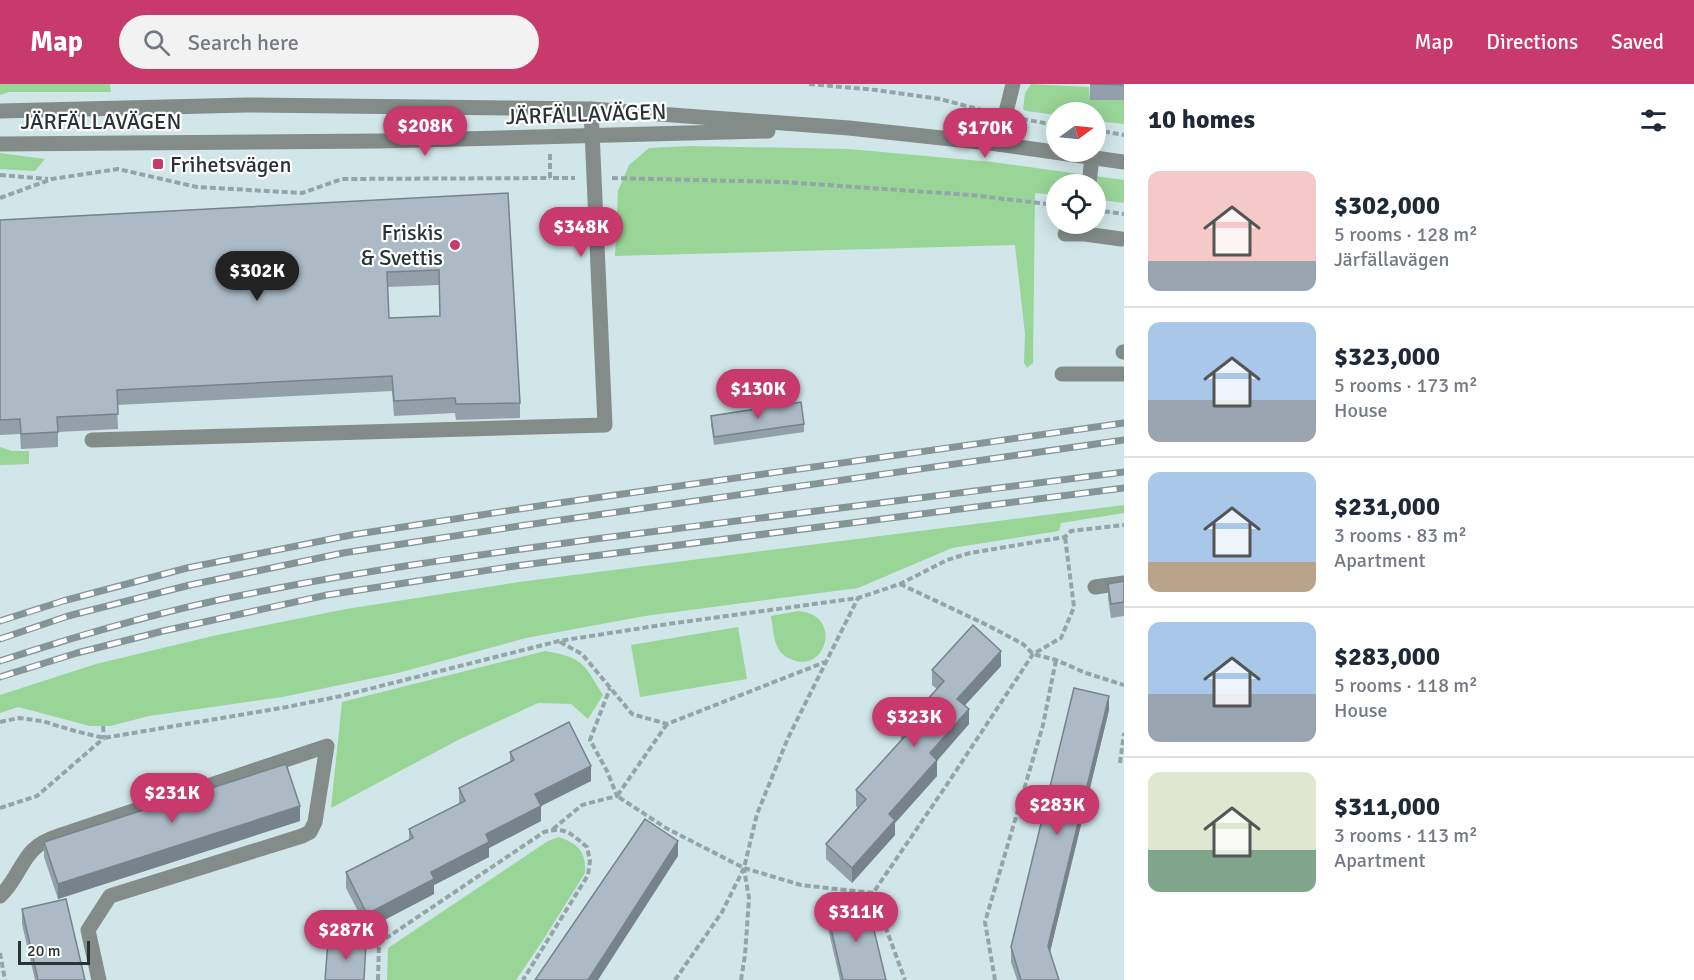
<!DOCTYPE html>
<meta charset="utf-8">
<style>
:root{--surface:#fff;--page:#f2f2f3;--text:#1f2937;--muted:#747a83;--line:#e0e1e3;--accent:#c73a6b}
body{margin:0;font-family:Signika,sans-serif;background:var(--page);color:var(--text);height:100vh;display:flex;flex-direction:column;font-size:22px;white-space:nowrap}
*{box-sizing:border-box;margin:0}
p{font-size:20px;color:var(--muted)}
.icon{flex:none;width:33px;height:33px;fill:none;stroke:currentColor;stroke-width:2;stroke-linecap:round;stroke-linejoin:round}
.map{position:relative;flex:1;overflow:hidden}
.sheet{display:flex;flex-direction:column;background:var(--surface);width:570px}
.sheet>*{flex:none}
.needle{width:39px;rotate:75deg}
.buttons{position:absolute;left:1046px;top:18px;display:grid;gap:12px}
.buttons a{display:grid;place-items:center;width:60px;height:60px;border-radius:50%;background:var(--surface);box-shadow:0 3px 15px #0003;font-size:30px}
.scale{position:absolute;left:18px;bottom:15px;width:72px;box-sizing:border-box;padding-left:6px;border:3px solid #2a3334;border-top:0;font-size:16px;line-height:21px;white-space:nowrap;color:#2a3334;-webkit-text-stroke:4px #fff;paint-order:stroke}
.price{position:absolute;translate:-50% -51px;padding:0 14px;border-radius:21px;background:var(--accent);color:#fff;font-size:20px;line-height:39px;filter:drop-shadow(0 2px 3px #0008)}
.price::after{content:'';position:absolute;left:50%;top:36px;width:18px;height:14px;margin-left:-9px;background:inherit;clip-path:polygon(0 0,100% 0,50% 100%)}
.price.active{background:#222;color:#fff}
ul{padding:0;list-style:none}
li{display:flex;align-items:center;gap:18px;height:150px;padding:0 24px}
li+li{border-top:2px solid var(--line)}
li span{display:grid;place-items:center;flex:none;width:168px;height:120px;border-radius:12px;color:#555}
li>.icon{margin-inline-start:auto}
span .icon{width:72px;height:72px;fill:#fffc;stroke-width:1}
li b{font-size:26px}
h2{display:flex;justify-content:space-between;align-items:center;height:72px;padding:0 24px;font-size:26px}
header{display:flex;align-items:center;gap:36px;box-sizing:border-box;height:84px;padding:0 30px;background:var(--accent);color:#fff}
header strong{font-size:28px}
nav{display:flex;gap:33px;margin-inline-start:auto;font-size:21px}
.search{width:420px;height:54px;background:var(--page);display:flex;align-items:center;gap:15px;box-sizing:border-box;padding:0 21px;border-radius:33px;color:var(--muted);font-size:22px}
main{display:flex;flex:1;min-height:0}
.map>svg:first-child{display:block}
.green{fill:#98d597}
.lines{fill:none;stroke-linecap:round;stroke-linejoin:round}
.path{stroke:#94a5a7;stroke-width:4;stroke-dasharray:6 3;stroke-linecap:butt}
.minor{stroke:#848c89;stroke-width:15}
.rail-casing{stroke:#859597;stroke-width:7}
.rail{stroke:#fff;stroke-width:4.5;stroke-dasharray:14;stroke-linecap:butt}
.wall{fill:#93a0a9;fill-rule:evenodd}
.shaded-wall{fill:#78828a}
.building{fill:#abbac5;stroke:#78828a;stroke-width:1.5;fill-rule:evenodd}
.poi-dot{fill:#c73a6b;stroke:#fff;stroke-width:2}
.labels{text-anchor:middle;dominant-baseline:central;stroke-width:4.5;stroke-linejoin:round;paint-order:stroke}
.street-label{font-size:22px;fill:#2a3334;stroke:#fff}
.poi-label{font-size:22px;fill:#2a3334;stroke:#fff;text-anchor:start}
</style>
<header>
<strong>Map</strong>
<div class="search"><svg class="icon" aria-label="search" viewBox="0 0 24 24"><circle cx="10" cy="10" r="6"/><path d="M15 15l6 6"/></svg>Search here</div>
<nav><a>Map</a><a>Directions</a><a>Saved</a></nav>
</header>
<main>
<div class="map">
<svg width="1124" height="896" viewBox="0 0 1124 896">
<rect width="100%" height="100%" fill="#d1e6e9"/>
<g class="green">
<polygon points="0,0 110,0 111,8 9,8 0,11"/>
<polygon points="1031,0 1089,3 1090,16 1124,16 1124,40 1095,37 1095,28 1056,28 1056,31 1026,27 1023,25 1025,9"/>
<polygon points="690,62 849,65 992,78 1124,96 1124,119 1095,115 1095,100 1056,100 1056,111 1035,109 1033,279 1027,284 1024,279 1025,250 1015,161 615,172 618,107 629,81 649,64"/>
<polygon points="0,69 45,75 35,87 0,85"/>
<polygon points="0,363 12,367 29,367 29,380 0,381"/>
<polygon points="1124,421 1124,429 1061,439 1059,447 952,464 858,504 645,532 526,554 398,589 282,613 149,632 110,642 90,642 18,623 0,629 0,611 96,580 217,551 346,525 519,498"/>
<path d="M798 527C843 530 827 589 793 576 787 574 781 570 778 564 773 555 773 542 771 532Z"/>
<polygon points="738,543 747,595 640,613 631,561"/>
<path d="M545 567C584 574 583 579 603 611L588 635 571 620 538 619 458 656 331 724 342 618Z"/>
<path d="M559 753C578 760 586 767 585 789L545 853 516 896H387L388 864 548 757Z"/>
</g>
<g class="lines">
<g class="path">
<polyline points="809,0 876,6 940,15 989,28"/>
<polyline points="1022,35 1056,41"/>
<polyline points="1095,46 1124,51"/>
<polyline points="550,70 550,94 575,94"/>
<polyline points="0,91 48,95"/>
<polyline points="612,94 783,98 971,111 1056,121"/>
<polyline points="0,114 52,95 118,85 197,103 302,109 342,95 550,94"/>
<polyline points="1095,126 1124,130"/>
<polyline points="900,500 987,541 1023,560 1033,570 1056,576 1086,589 1124,601"/>
<polyline points="560,558 582,570 632,630 667,640 825,578"/>
<polyline points="0,638 19,634 42,637 75,647 104,654 287,623 341,612 559,557 668,540 858,514 900,500 947,476 970,469 1065,453 1071,447 1124,441"/>
<polyline points="667,640 617,712 666,744 744,784 801,801 873,809 946,702 1033,570 1061,554 1074,523 1065,453"/>
<polyline points="103,642 104,654"/>
<polyline points="1120,679 1124,649"/>
<polyline points="0,724 37,712 104,654"/>
<polyline points="553,745 582,721 617,712 607,687 590,656 610,604"/>
<polyline points="873,809 905,896"/>
<polyline points="0,869 5,896"/>
<path d="M378 896 379 859 544 748C566 742 571 750 587 763L590 777 588 791 523 896"/>
<polyline points="675,896 722,828 744,784 757,730 788,654 858,514"/>
<polyline points="741,896 745,871 749,814 744,785"/>
<polyline points="995,896 985,838 1043,641 1056,576"/>
</g>
<g class="minor">
<polyline points="0,27 247,21 591,25 849,44 998,60 1124,78"/>
<polyline points="0,60 379,57 768,47"/>
<polyline points="998,60 1013,0"/>
<polyline points="1089,100 1092,73"/>
<polyline points="1065,150 1085,150 1121,155"/>
<polyline points="1123,268 1124,268"/>
<polyline points="1062,290 1124,290"/>
<polyline points="92,356 605,341 591,25"/>
<polyline points="1095,503 1124,499"/>
<path d="M0 812C15 799 20 779 33 766 40 759 49 755 58 752L327 662 315 738 310 748 302 752 110 812 88 846 99 896"/>
</g>
<g class="rail-casing">
<g id="rail">
<polyline points="0,537 63,517 187,484 351,451 552,420 1124,339"/>
<polyline points="0,555 68,532 190,501 343,469 526,441 1124,356"/>
<path d="M0 577C80 551 161 527 243 511 360 487 477 471 595 455 771 432 948 411 1124 388"/>
<polyline points="0,593 77,569 163,547 327,511 515,482 1124,404"/>
</g>
</g>
<use href="#rail" class="rail"/>
</g>
<g class="wall">
<rect x="1090" y="0" width="34" height="16"/>
<path d="M508 109 520 319V334L456 336 455 329 394 332 392 307 117 321 118 345 58 348V363L21 365 20 350 0 351V136ZM439 201 440 232 389 234 387 203Z"/>
<polygon points="711,332 804,340 804,348 714,361 711,340"/>
<polygon points="1124,497 1124,532 1111,534 1108,514 1108,500"/>
<polygon points="1001,582 965,621 969,640 937,676 937,692 895,739 895,751 852,799 826,775 826,760 858,724 856,722 856,706 901,657 901,645 937,605 932,601 932,586"/>
<polygon points="1109,626 1050,868 1059,896 1017,896 1011,878 1011,863"/>
<polygon points="510,668 591,697 541,722 541,737 489,764 489,773 434,801 434,810 367,845 346,804 346,788 409,756 409,745 459,720 459,704 510,678"/>
<polygon points="300,737 58,815 44,773 44,758"/>
<polygon points="22,825 85,896 35,896 22,840"/>
<polygon points="827,828 886,896 840,896 827,840"/>
</g>
<g class="shaded-wall">
<polygon points="1001,567 1001,582 957,630 957,615"/>
<polygon points="1109,612 1109,626 1048,876 1048,862"/>
<polygon points="969,625 969,640 930,685 930,669"/>
<polygon points="937,676 937,692 895,739 895,751 852,799 852,784 889,730"/>
<polygon points="591,682 591,697 541,722 541,737 489,764 489,773 434,801 434,810 367,845 367,830 431,788 486,750 535,710"/>
<polygon points="300,722 300,737 58,815 58,800"/>
<polygon points="678,757 678,772 598,896 588,896"/>
</g>
<g class="building">
<polygon points="1090,0 1124,0 1124,1"/>
<path d="M508 109 520 319 456 320 455 314 394 317 392 292 117 306 118 330 57 333 58 348 21 350 20 335 0 336V136ZM439 186 440 232 389 234 387 188Z"/>
<polygon points="801,318 804,340 714,353 711,332"/>
<polygon points="1124,497 1124,518 1111,520 1108,500"/>
<polygon points="973,541 1001,567 957,615 969,625 930,669 937,676 889,730 895,736 852,784 826,760 866,715 856,706 907,650 901,645 944,597 932,586"/>
<polygon points="1074,604 1109,612 1048,862 1059,896 1021,896 1011,863"/>
<polygon points="569,638 591,682 535,710 541,722 486,750 489,758 431,788 434,795 367,830 346,788 413,754 409,745 465,717 459,704 514,676 510,668"/>
<polygon points="286,680 300,722 58,800 44,758"/>
<polygon points="645,735 678,757 588,896 535,896"/>
<polygon points="66,815 85,896 38,896 22,825"/>
<polygon points="867,817 886,896 843,896 827,828"/>
<polygon points="328,857 366,859 364,896 325,896"/>
</g>
<g class="poi-dot">
<rect x="152" y="74" width="12" height="12" rx="3"/>
<circle cx="455" cy="161" r="6"/>
</g>
<g class="labels">
<g class="street-label">
<text transform="translate(586 30) rotate(-2)">JÄRFÄLLAVÄGEN</text>
<text x="101" y="37">JÄRFÄLLAVÄGEN</text>
</g>
<g class="poi-label">
<text x="170" y="80">Frihetsvägen</text>
<text x="443" y="148" text-anchor="end">Friskis<tspan x="443" dy="25">&amp; Svettis</tspan></text>
</g>
</g>
</svg>
<div class="buttons">
<a><svg class="needle" viewBox="-14 -14 28 28"><path d="M0-13l5 13h-10z" fill="#e53935"/><path d="M0 13l5-13h-10z" fill="#747a83"/></svg></a>
<a><svg class="icon" aria-label="locate" viewBox="0 0 24 24"><circle cx="12" cy="12" r="6"/><path d="M12 2v4M12 18v4M2 12h4M18 12h4"/></svg></a>
</div>
<div class="scale">20 m</div>
<b class="price" style="left:425px;top:73px">$208K</b>
<b class="price" style="left:985px;top:75px">$170K</b>
<b class="price" style="left:581px;top:174px">$348K</b>
<b class="price active" style="left:257px;top:218px">$302K</b>
<b class="price" style="left:758px;top:336px">$130K</b>
<b class="price" style="left:914px;top:664px">$323K</b>
<b class="price" style="left:172px;top:740px">$231K</b>
<b class="price" style="left:1057px;top:752px">$283K</b>
<b class="price" style="left:856px;top:859px">$311K</b>
<b class="price" style="left:346px;top:877px">$287K</b>
</div>
<section class="sheet">
<h2>10 homes<svg class="icon" aria-label="filters" viewBox="0 0 24 24"><path d="M4 7h16M4 17h16"/><circle cx="9" cy="7" r="2"/><circle cx="15" cy="17" r="2"/></svg></h2>
<ul>
<li><span style="background:linear-gradient(#f6c9c9 75%,#9aa5b1 0)"><svg class="icon" aria-label="home" viewBox="0 0 24 24"><path d="M3 11l9-7 9 7M6 9v11h12V9"/></svg></span><div><b>$302,000</b><p>5 rooms · 128 m²</p><p>Järfällavägen</p></div></li>
<li><span style="background:linear-gradient(#a9c7e8 65%,#9aa5b1 0)"><svg class="icon" aria-label="home" viewBox="0 0 24 24"><path d="M3 11l9-7 9 7M6 9v11h12V9"/></svg></span><div><b>$323,000</b><p>5 rooms · 173 m²</p><p>House</p></div></li>
<li><span style="background:linear-gradient(#a9c7e8 75%,#b9a48a 0)"><svg class="icon" aria-label="home" viewBox="0 0 24 24"><path d="M3 11l9-7 9 7M6 9v11h12V9"/></svg></span><div><b>$231,000</b><p>3 rooms · 83 m²</p><p>Apartment</p></div></li>
<li><span style="background:linear-gradient(#a9c7e8 60%,#9aa5b1 0)"><svg class="icon" aria-label="home" viewBox="0 0 24 24"><path d="M3 11l9-7 9 7M6 9v11h12V9"/></svg></span><div><b>$283,000</b><p>5 rooms · 118 m²</p><p>House</p></div></li>
<li><span style="background:linear-gradient(#dfe7d0 65%,#7fa58c 0)"><svg class="icon" aria-label="home" viewBox="0 0 24 24"><path d="M3 11l9-7 9 7M6 9v11h12V9"/></svg></span><div><b>$311,000</b><p>3 rooms · 113 m²</p><p>Apartment</p></div></li>
</ul>
</section>
</main>
